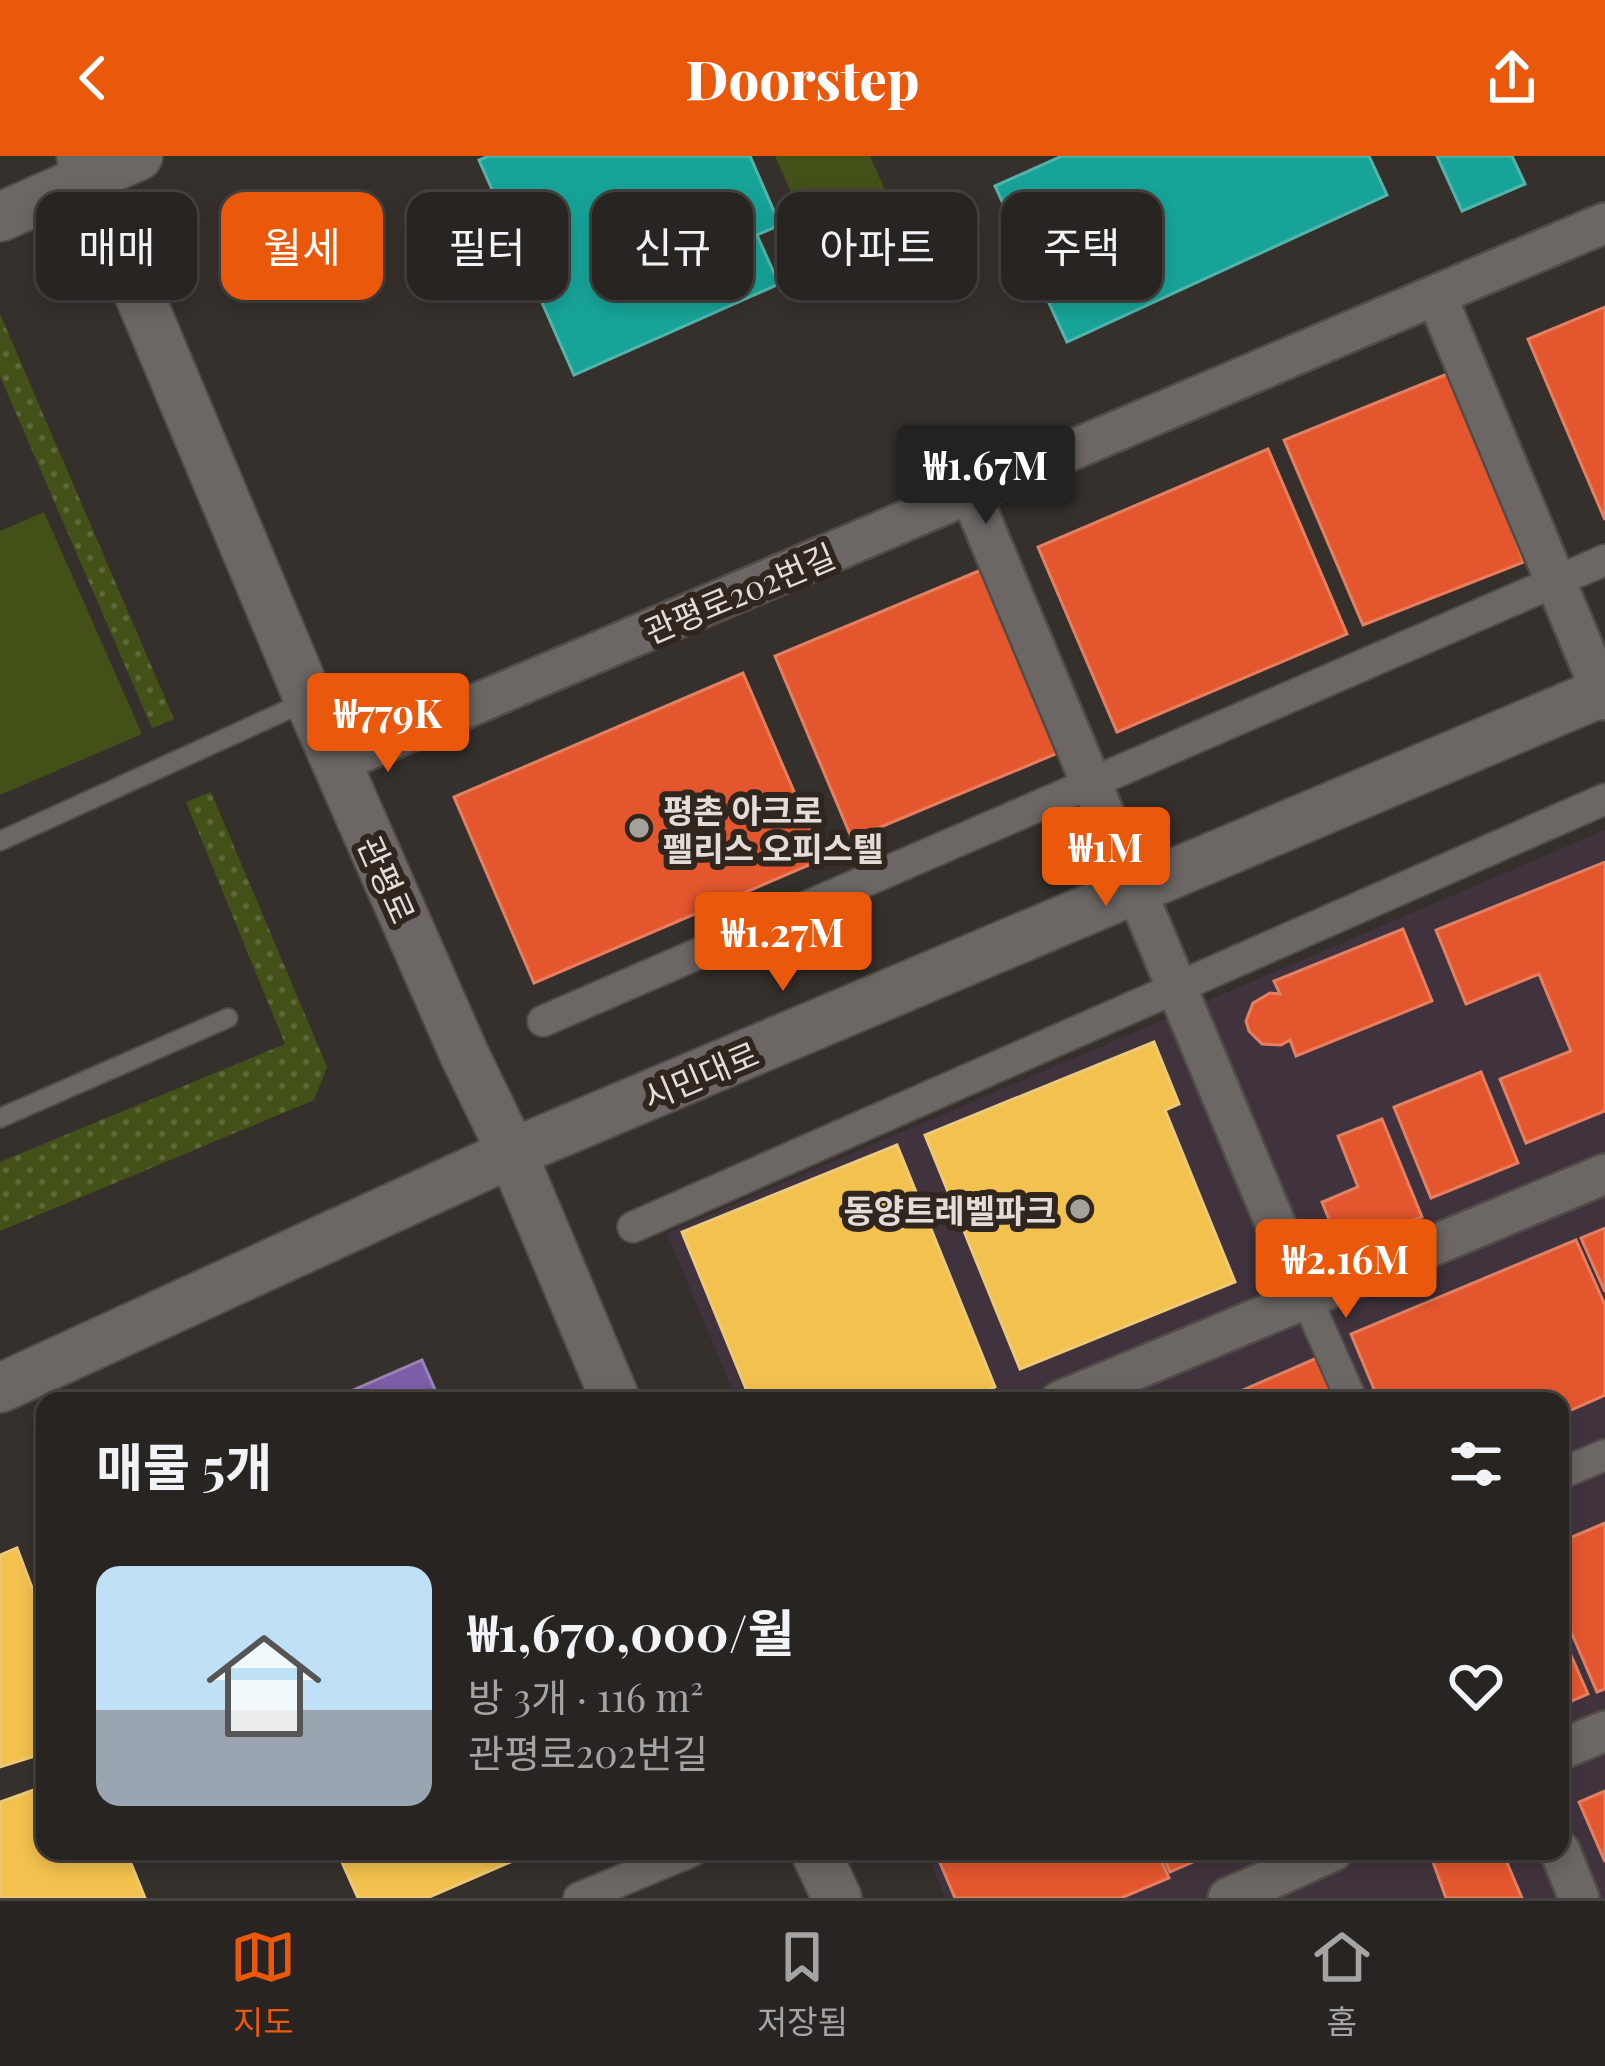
<!DOCTYPE html>
<html lang="ko">
<meta charset="utf-8">
<style>
:root{--surface:#282421;--page:#34302e;--text:#f1f3f6;--muted:#a5a4a5;--line:#44413f;--accent:#ea580c}
body{margin:0;font-family:"Playfair Display","Noto Sans KR",serif;background:var(--page);color:var(--text);height:100vh;display:flex;flex-direction:column;font-size:45px;white-space:nowrap}
*{box-sizing:border-box;margin:0}
p{font-size:39px;color:var(--muted)}
.icon{flex:none;width:66px;height:66px;fill:none;stroke:currentColor;stroke-width:2;stroke-linecap:round;stroke-linejoin:round}
.map{position:relative;flex:1;overflow:hidden}
.panel{position:absolute;left:36px;top:1236px;width:1533px;height:468px;display:flex;flex-direction:column;background:var(--surface);border-radius:24px;box-shadow:0 6px 18px #0003,0 0 0 3px var(--line)}
.panel>*{flex:none}
.banner{position:absolute;left:36px;top:36px;width:1533px;height:108px;display:flex;gap:24px}
.price{position:absolute;translate:-50% -102px;padding:0 27px;border-radius:12px;background:var(--accent);color:#fff;font-size:39px;line-height:78px;filter:drop-shadow(0 3px 6px #0008)}
.price::after{content:'';position:absolute;left:50%;top:72px;width:36px;height:27px;margin-left:-18px;background:inherit;clip-path:polygon(0 0,100% 0,50% 100%)}
.price.selected{background:#222;color:#fff}
ul{padding:0;list-style:none}
li{display:flex;align-items:center;gap:36px;height:300px;padding:0 60px}
li span{display:grid;place-items:center;flex:none;width:336px;height:240px;border-radius:24px;color:#555}
li>.icon{margin-inline-start:auto}
span .icon{width:144px;height:144px;fill:#fffc;stroke-width:1}
li b{font-size:51px}
h2{display:flex;justify-content:space-between;align-items:center;height:144px;padding:0 60px;font-size:51px}
.chip{padding:0 42px;border-radius:24px;background:var(--surface);box-shadow:0 6px 18px #0003,0 0 0 3px var(--line);font-size:42px;line-height:108px}
.chip.selected{background:var(--accent);color:#fff}
header{display:flex;justify-content:space-between;align-items:center;height:156px;padding:0 60px;background:var(--accent);color:#fff;font-size:54px;font-weight:800}
.tab-bar{display:flex;justify-content:space-around;align-items:center;height:168px;border-top:3px solid var(--line);background:var(--surface);font-size:33px;color:var(--muted)}
.tab-bar a{display:grid;justify-items:center;gap:6px}
.tab-bar .selected{color:var(--accent)}
.map>svg:first-child{display:block}
.commercial{fill:#41333e}
.grass{fill:url(#grass-dots)}
.garden{fill:#435119}
.homes{fill:#f2c14e;stroke:#eec977;stroke-width:3}
.shops{fill:#e4572e;stroke:#e47f61;stroke-width:3}
.offices{fill:#7b5ea7;stroke:#9a84b5;stroke-width:3}
.public{fill:#17a398;stroke:#54b4ab;stroke-width:3}
.lines{fill:none;stroke-linecap:round;stroke-linejoin:round}
.service-casing{stroke:#514c48;stroke-width:22}
.pedestrian-casing{stroke:#514c48;stroke-width:34}
.minor-casing{stroke:#514c48;stroke-width:44}
.tertiary-casing{stroke:#514c48;stroke-width:52}
.service{stroke:#6c6764;stroke-width:18}
.pedestrian{stroke:#6c6764;stroke-width:30}
.minor{stroke:#6c6764;stroke-width:39}
.tertiary{stroke:#6c6764;stroke-width:48}
.poi-dot{fill:#a6a09b;stroke:#30261e;stroke-width:4.5}
.labels{text-anchor:middle;dominant-baseline:central;stroke-width:12;stroke-linejoin:round;paint-order:stroke}
.street-label{font-size:33px;fill:#e3dcd7;stroke:#30261e}
.poi-label{font-size:33px;font-weight:bold;fill:#e3dcd7;stroke:#30261e;text-anchor:start}
</style>
<header><svg class="icon" aria-label="back" viewBox="0 0 24 24"><path d="M15 5l-7 7 7 7"/></svg>Doorstep<svg class="icon" aria-label="share" viewBox="0 0 24 24"><path d="M12 15V3M7 8l5-5 5 5M5 13v7h14v-7"/></svg></header>
<div class="map">
<svg width="1605" height="1742" viewBox="0 0 1605 1742">
<defs>
<pattern id="grass-dots" width="8" height="8" patternUnits="userSpaceOnUse" patternTransform="scale(3)"><rect width="8" height="8" fill="#435119"/><path d="M2 2h.1M6 6h.1" fill="none" stroke="#5e693a" stroke-width="1.8" stroke-linecap="round"/></pattern>
</defs>
<rect width="100%" height="100%" fill="#36302c"/>
<polygon class="commercial" points="1605,674 1605,1742 945,1742 926,1695 1560,1695 1560,1245 737,1245 667,1077"/>
<g class="grass">
<polygon points="0,158 174,563 152,572 0,220"/>
<polygon points="211,636 327,911 314,944 0,1075 0,1006 285,888 186,646"/>
</g>
<g class="garden">
<polygon points="775,0 870,0 910,91 831,126"/>
<polygon points="44,356 142,578 0,639 0,375"/>
</g>
<g class="homes">
<polygon points="1154,886 1179,948 1165,954 1235,1126 1020,1213 925,979"/>
<polygon points="897,989 995,1231 961,1245 751,1245 682,1076"/>
<polygon points="17,1392 45,1466 45,1597 0,1611 0,1399"/>
<polygon points="45,1630 45,1695 126,1695 145,1742 0,1742 0,1646"/>
<polygon points="337,1695 536,1695 427,1742 358,1742"/>
</g>
<g class="shops">
<polygon points="1605,151 1605,364 1528,183"/>
<polygon points="1452,216 1524,406 1363,469 1284,284"/>
<polygon points="1268,293 1347,478 1117,576 1038,391"/>
<polygon points="981,414 1058,597 852,683 775,500"/>
<polygon points="743,517 823,703 534,827 454,641"/>
<polygon points="1605,706 1605,955 1526,987 1500,923 1571,895 1539,818 1466,848 1436,774"/>
<polygon points="1403,773 1432,845 1296,900 1290,884 1281,889 1262,888 1249,875 1246,865 1253,847 1270,837 1280,838 1274,825"/>
<polygon points="1481,916 1518,1007 1431,1042 1394,951"/>
<polygon points="1382,963 1422,1061 1341,1093 1322,1046 1358,1031 1338,980"/>
<polygon points="1605,1072 1605,1136 1581,1082"/>
<polygon points="1576,1084 1605,1149 1605,1239 1560,1259 1560,1245 1379,1245 1351,1178"/>
<polygon points="1319,1201 1338,1245 1248,1245 1243,1234"/>
<polygon points="1605,1367 1605,1533 1597,1536 1560,1450 1560,1386"/>
<polygon points="1560,1474 1588,1538 1560,1550"/>
<polygon points="1605,1635 1605,1706 1579,1646"/>
<polygon points="935,1695 1157,1695 1169,1722 1121,1742 955,1742"/>
<polygon points="1161,1695 1218,1695 1170,1716"/>
<polygon points="1429,1695 1502,1695 1522,1742 1446,1742"/>
</g>
<polygon class="offices" points="422,1204 440,1245 328,1245"/>
<g class="public">
<polygon points="489,0 750,0 780,69 757,79 779,128 574,219 479,4"/>
<polygon points="1062,0 1369,0 1387,39 1067,186 995,30"/>
<polygon points="1437,0 1512,0 1525,28 1462,55"/>
</g>
<g class="lines">
<g class="service-casing">
<g id="service">
<polyline points="0,685 307,545"/>
<polyline points="0,962 228,862"/>
</g>
</g>
<g class="pedestrian-casing">
<g id="pedestrian">
<polyline points="543,865 1605,404"/>
<polyline points="633,1071 1605,643"/>
<polyline points="1306,1141 1352,1245"/>
<polyline points="1560,1318 1605,1299"/>
<polyline points="579,1742 692,1695"/>
</g>
</g>
<g class="minor-casing">
<g id="minor">
<polyline points="1436,139 1605,544"/>
<polyline points="970,337 1306,1141"/>
<polyline points="337,607 1605,67"/>
<polyline points="1060,1245 1605,1018"/>
<polyline points="1560,1594 1605,1575"/>
<polyline points="1560,1695 1579,1742"/>
<polyline points="1228,1742 1333,1695"/>
</g>
</g>
<g class="tertiary-casing">
<g id="tertiary">
<polyline points="81,0 309,544 465,900 512,997 616,1245"/>
<polyline points="0,61 138,0"/>
<polyline points="0,1232 512,997 1605,535"/>
<polyline points="815,1695 837,1742"/>
</g>
</g>
<use href="#service" class="service"/>
<use href="#pedestrian" class="pedestrian"/>
<use href="#minor" class="minor"/>
<use href="#tertiary" class="tertiary"/>
</g>
<g class="poi-dot">
<circle cx="639" cy="672" r="12"/>
<circle cx="1080" cy="1053" r="12"/>
</g>
<g class="labels">
<g class="street-label">
<text transform="translate(739 436) rotate(-23)">관평로202번길</text>
<text transform="translate(388 723) rotate(66)">관평로</text>
<text transform="translate(700 918) rotate(-23)">시민대로</text>
</g>
<g class="poi-label">
<text x="663" y="653">평촌 아크로<tspan x="663" dy="38">펠리스 오피스텔</tspan></text>
<text x="1056" y="1053" text-anchor="end">동양트레벨파크</text>
</g>
</g>
</svg>
<b class="price selected" style="left:986px;top:371px">₩1.67M</b>
<b class="price" style="left:388px;top:619px">₩779K</b>
<b class="price" style="left:1106px;top:753px">₩1M</b>
<b class="price" style="left:783px;top:838px">₩1.27M</b>
<b class="price" style="left:1346px;top:1165px">₩2.16M</b>
<div class="banner">
<a class="chip">매매</a>
<a class="chip selected">월세</a>
<a class="chip">필터</a>
<a class="chip">신규</a>
<a class="chip">아파트</a>
<a class="chip">주택</a>
</div>
<section class="panel">
<h2>매물 5개<svg class="icon" aria-label="filters" viewBox="0 0 24 24"><path d="M4 7h16M4 17h16"/><circle cx="9" cy="7" r="2"/><circle cx="15" cy="17" r="2"/></svg></h2>
<ul>
<li><span style="background:linear-gradient(#bfe0f5 60%,#9aa5b1 0)"><svg class="icon" aria-label="home" viewBox="0 0 24 24"><path d="M3 11l9-7 9 7M6 9v11h12V9"/></svg></span><div><b>₩1,670,000/월</b><p>방 3개 · 116 m²</p><p>관평로202번길</p></div><svg class="icon" aria-label="heart" viewBox="0 0 24 24"><path d="M12 20l-8-8c-3-5 5-10 8-4 3-6 11-1 8 4z"/></svg></li>
</ul>
</section>
</div>
<nav class="tab-bar">
<a class="selected"><svg class="icon" aria-label="map" viewBox="0 0 24 24"><path d="M3 6l6-2 6 2 6-2v14l-6 2-6-2-6 2zM9 4v14M15 6v14"/></svg>지도</a>
<a><svg class="icon" aria-label="saved" viewBox="0 0 24 24"><path d="M7 4h10v16l-5-4-5 4z"/></svg>저장됨</a>
<a><svg class="icon" aria-label="home" viewBox="0 0 24 24"><path d="M3 11l9-7 9 7M6 9v11h12V9"/></svg>홈</a>
</nav>
